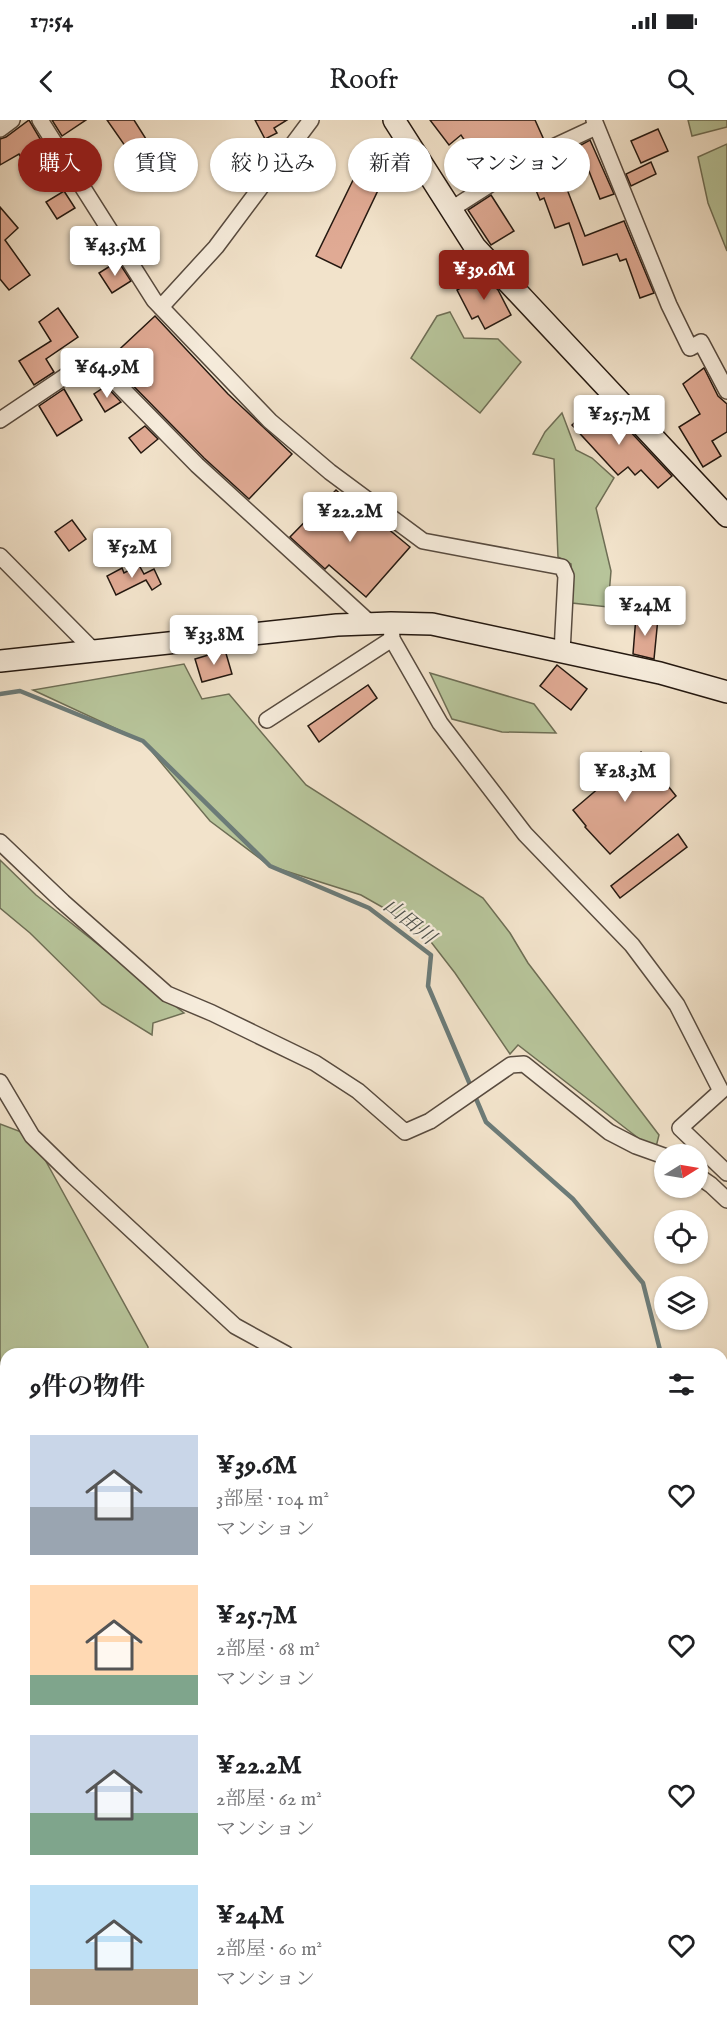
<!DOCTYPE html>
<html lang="ja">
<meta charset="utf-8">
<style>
:root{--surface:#fff;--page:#f6f6f6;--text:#202124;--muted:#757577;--accent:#8f2418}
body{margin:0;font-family:"IM FELL English","Noto Serif JP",serif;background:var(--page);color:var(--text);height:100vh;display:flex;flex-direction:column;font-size:22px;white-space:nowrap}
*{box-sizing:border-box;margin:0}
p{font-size:20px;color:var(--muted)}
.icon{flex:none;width:33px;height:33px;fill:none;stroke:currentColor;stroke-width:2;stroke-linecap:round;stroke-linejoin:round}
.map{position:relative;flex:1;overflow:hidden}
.sheet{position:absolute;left:0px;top:1228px;width:728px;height:686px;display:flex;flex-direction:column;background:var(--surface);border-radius:18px 18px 0 0;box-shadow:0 2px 4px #0004}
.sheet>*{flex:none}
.top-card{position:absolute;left:18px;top:18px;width:692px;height:54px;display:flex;gap:12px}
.needle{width:39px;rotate:79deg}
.buttons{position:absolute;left:654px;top:1024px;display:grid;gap:12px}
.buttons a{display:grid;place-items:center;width:54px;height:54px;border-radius:50%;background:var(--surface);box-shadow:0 2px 4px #0004;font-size:30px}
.price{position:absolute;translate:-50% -51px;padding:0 14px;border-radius:6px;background:#fff;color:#222;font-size:20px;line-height:39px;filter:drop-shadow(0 2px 3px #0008)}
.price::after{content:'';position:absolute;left:50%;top:36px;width:18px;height:14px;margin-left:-9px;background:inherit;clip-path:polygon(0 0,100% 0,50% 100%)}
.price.selected{background:var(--accent);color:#fff}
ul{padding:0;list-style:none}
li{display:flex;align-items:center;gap:18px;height:150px;padding:0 30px}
li span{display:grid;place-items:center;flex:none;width:168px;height:120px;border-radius:0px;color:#555}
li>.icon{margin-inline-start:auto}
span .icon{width:72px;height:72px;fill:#fffc;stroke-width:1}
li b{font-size:26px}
h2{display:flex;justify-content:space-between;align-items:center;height:72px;padding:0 30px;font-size:26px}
.pill{padding:0 21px;border-radius:27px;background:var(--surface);box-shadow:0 2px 4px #0004;font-size:21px;line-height:54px}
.pill.selected{background:var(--accent);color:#fff}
.status{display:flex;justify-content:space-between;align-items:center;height:42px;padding:0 30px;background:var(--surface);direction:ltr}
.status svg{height:16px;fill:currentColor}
header{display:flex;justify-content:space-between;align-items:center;height:78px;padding:0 30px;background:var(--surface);font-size:27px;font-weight:600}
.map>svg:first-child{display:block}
.green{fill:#b7c49a;stroke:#6e6e55;stroke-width:1.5}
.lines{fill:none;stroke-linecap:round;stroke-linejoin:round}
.stream{stroke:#6c7b78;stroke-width:4.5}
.building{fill:#e0aa94;stroke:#241810;stroke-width:1.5}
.street-casing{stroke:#584b3f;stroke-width:18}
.secondary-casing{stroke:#241810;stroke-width:24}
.street{stroke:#f7eddd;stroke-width:15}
.secondary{stroke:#f7eddd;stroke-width:21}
.labels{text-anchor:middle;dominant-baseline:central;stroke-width:4.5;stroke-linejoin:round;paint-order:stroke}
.water-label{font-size:20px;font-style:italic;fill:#4e524d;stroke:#f7eddd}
</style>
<div class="status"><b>17:54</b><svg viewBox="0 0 49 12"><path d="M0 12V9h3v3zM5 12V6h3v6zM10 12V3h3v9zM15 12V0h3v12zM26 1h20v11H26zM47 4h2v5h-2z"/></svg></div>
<header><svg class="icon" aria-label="back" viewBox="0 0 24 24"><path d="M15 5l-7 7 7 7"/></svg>Roofr<svg class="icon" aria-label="search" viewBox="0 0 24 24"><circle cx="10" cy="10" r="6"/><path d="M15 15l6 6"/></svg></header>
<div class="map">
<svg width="727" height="1913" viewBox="0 0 727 1913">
<rect width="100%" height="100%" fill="#f2e3cb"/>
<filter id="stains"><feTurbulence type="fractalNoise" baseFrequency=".00333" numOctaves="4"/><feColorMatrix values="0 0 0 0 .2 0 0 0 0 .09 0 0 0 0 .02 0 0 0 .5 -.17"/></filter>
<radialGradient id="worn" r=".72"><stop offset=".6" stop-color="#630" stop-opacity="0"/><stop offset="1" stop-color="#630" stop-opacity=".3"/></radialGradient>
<g class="green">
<polygon points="688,0 727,0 727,7 692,16"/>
<polygon points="727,24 727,131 708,83 698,37"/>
<polygon points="450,192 464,218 498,219 521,242 480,293 411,238 437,196"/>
<polygon points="562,293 576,330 592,338 614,358 596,388 611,451 608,487 572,483 571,444 558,437 554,339 533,334 545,312"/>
<polygon points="184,544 202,579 229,574 306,665 483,778 510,813 528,843 659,1015 655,1031 518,925 510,934 455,853 421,809 361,775 270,746 210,701 143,621 33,570"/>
<polygon points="430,553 534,584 556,613 502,612 452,599"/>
<polygon points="0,740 36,775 184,893 153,903 152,915 102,884 30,813 0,788"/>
<polygon points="0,1004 32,1016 148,1227 148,1234 6,1234 6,1707 0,1701"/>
<polygon points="0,1864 6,1869 6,1908 52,1908 58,1913 0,1913"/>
<polygon points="251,1908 326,1908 331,1913 252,1913"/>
<polygon points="418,1908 652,1908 669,1913 415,1913"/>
</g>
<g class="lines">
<g class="stream">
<polyline points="0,574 20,571 143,621 270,746 369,788 431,835 428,866 486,1002 573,1079 643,1163 661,1234"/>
<polyline points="722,1352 727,1361"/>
</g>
</g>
<g class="building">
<polygon points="29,0 55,44 33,58 19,34 0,45 0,19 6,17"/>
<polygon points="52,0 86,0 62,16"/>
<polygon points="107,0 134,0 165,49 137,67 125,47 135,40"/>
<polygon points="255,0 287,0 274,8 277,13 265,19"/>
<polygon points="430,0 535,0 544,20 520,31 487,54 461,15 449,25"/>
<polygon points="658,9 668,31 641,43 631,21"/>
<polygon points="590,20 614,74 600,79 579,26"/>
<polygon points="555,38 585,116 624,101 654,173 640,178 626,139 620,141 617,134 583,145 569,103 555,108 544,78 540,80 528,51"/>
<polygon points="651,42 656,54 631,66 626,54"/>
<polygon points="357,52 381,64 341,148 316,136"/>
<polygon points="64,71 75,88 57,99 46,82"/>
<polygon points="491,75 514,111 491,125 468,90"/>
<polygon points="0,87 18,108 5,120 30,155 9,170 0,159"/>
<polygon points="118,141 131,161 112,173 99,153"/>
<polygon points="481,152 498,170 511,195 485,209 478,196 472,199 457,170 471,162 469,158"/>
<polygon points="58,188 78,217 46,239 54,252 34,265 19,241 51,221 39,202"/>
<polygon points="155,196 228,274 292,334 249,379 204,338 108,240"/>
<polygon points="704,248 718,276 727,284 727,312 712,321 721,336 703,347 679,307 700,294 683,264"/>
<polygon points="106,266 121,282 105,292 94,274"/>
<polygon points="64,269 82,300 57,316 39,286"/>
<polygon points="596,283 620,311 625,306 672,356 658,368 641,350 635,355 628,347 618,355 572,305"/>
<polygon points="145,306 158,319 141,333 129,318"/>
<polygon points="336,370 360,392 363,389 379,405 381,403 410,427 366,477 329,445 325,449 290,417"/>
<polygon points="72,400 86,419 69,431 55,412"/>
<polygon points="139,445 144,454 154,449 161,464 152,470 146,460 116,475 107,456 122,448 124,453"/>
<polygon points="636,496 658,498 654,539 633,534"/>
<polygon points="225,530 232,554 202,562 195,539"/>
<polygon points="557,545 587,569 571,590 540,566"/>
<polygon points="368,565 377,578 319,622 308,606"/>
<polygon points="641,632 676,676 610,734 585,707 586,706 573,690"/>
<polygon points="678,714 687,727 620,778 611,766"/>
</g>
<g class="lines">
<g class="street-casing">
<g id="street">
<polyline points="40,0 154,180 270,301 330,352 423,421 562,447 566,456 562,532"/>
<polyline points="594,0 669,185 690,228 701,222 727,271"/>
<polyline points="0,9 12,0"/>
<polyline points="450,90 536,35 596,7"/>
<polyline points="161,187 216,127 311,0"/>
<polyline points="0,300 82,245 98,244 197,345 371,504"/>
<polyline points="0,436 93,530"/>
<polyline points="391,503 392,519 440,603 525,714 632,825 677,885 721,971 680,1008 727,1053"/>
<polyline points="267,600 392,519"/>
<polyline points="0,722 63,782 167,874 212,893 315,943 358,971 405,1012 430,1001 511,945 524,944 609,1012 636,1026 664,1036"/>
<polyline points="0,962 32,1016 72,1055 235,1206 286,1234"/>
<polyline points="698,1056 711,1065 727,1080"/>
<polyline points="0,1717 6,1725"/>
<polyline points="722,1746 727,1748"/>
<polyline points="722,1827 727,1832"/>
<polyline points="157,1908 161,1913"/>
</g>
</g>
<g class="secondary-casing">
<g id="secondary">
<polyline points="394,0 475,127 727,396"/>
<polyline points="0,541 337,505 391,503 432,504 660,553 727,572"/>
</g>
</g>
<use href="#street" class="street"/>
<use href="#secondary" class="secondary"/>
</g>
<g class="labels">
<g class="water-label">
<text transform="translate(409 802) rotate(39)">山田川</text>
</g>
</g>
<rect width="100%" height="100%" filter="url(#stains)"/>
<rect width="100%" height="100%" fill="url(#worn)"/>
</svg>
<div class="buttons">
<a><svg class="needle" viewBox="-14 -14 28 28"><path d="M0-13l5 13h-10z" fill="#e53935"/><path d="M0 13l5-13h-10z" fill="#757577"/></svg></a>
<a><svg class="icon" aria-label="locate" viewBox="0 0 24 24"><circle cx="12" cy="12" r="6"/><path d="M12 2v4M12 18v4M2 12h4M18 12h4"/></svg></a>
<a><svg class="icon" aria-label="layers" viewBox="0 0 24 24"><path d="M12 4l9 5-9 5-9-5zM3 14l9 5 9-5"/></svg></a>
</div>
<b class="price" style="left:115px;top:157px">¥43.5M</b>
<b class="price selected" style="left:484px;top:181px">¥39.6M</b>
<b class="price" style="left:107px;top:279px">¥64.9M</b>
<b class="price" style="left:619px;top:326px">¥25.7M</b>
<b class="price" style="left:350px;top:423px">¥22.2M</b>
<b class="price" style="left:132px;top:459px">¥52M</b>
<b class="price" style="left:645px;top:517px">¥24M</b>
<b class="price" style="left:214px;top:546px">¥33.8M</b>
<b class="price" style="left:625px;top:683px">¥28.3M</b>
<div class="top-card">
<a class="pill selected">購入</a>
<a class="pill">賃貸</a>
<a class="pill">絞り込み</a>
<a class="pill">新着</a>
<a class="pill">マンション</a>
</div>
<section class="sheet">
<h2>9件の物件<svg class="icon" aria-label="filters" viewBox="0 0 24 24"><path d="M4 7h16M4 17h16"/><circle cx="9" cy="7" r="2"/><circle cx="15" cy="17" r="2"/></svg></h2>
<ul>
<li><span style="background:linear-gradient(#c9d6e8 60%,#9aa5b1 0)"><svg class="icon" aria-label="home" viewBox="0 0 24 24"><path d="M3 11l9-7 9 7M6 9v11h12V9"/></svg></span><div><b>¥39.6M</b><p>3部屋 · 104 m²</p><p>マンション</p></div><svg class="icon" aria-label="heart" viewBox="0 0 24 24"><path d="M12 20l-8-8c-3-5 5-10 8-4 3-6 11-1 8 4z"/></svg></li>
<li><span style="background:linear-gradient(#ffd9b3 75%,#7fa58c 0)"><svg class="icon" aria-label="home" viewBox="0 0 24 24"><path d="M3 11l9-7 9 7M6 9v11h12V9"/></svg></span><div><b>¥25.7M</b><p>2部屋 · 68 m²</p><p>マンション</p></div><svg class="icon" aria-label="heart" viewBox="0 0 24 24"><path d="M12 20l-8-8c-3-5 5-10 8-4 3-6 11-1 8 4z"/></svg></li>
<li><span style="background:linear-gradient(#c9d6e8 65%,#7fa58c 0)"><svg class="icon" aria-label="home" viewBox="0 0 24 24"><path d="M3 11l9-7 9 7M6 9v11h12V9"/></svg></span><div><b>¥22.2M</b><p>2部屋 · 62 m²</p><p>マンション</p></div><svg class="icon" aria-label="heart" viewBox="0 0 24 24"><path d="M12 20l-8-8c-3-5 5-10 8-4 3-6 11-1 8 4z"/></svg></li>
<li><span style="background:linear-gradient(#bfe0f5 70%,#b9a48a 0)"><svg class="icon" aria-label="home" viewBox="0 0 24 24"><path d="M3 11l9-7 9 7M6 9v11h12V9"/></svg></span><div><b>¥24M</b><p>2部屋 · 60 m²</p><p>マンション</p></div><svg class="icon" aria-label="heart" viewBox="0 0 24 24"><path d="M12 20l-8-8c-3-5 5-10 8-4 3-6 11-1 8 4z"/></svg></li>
</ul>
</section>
</div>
